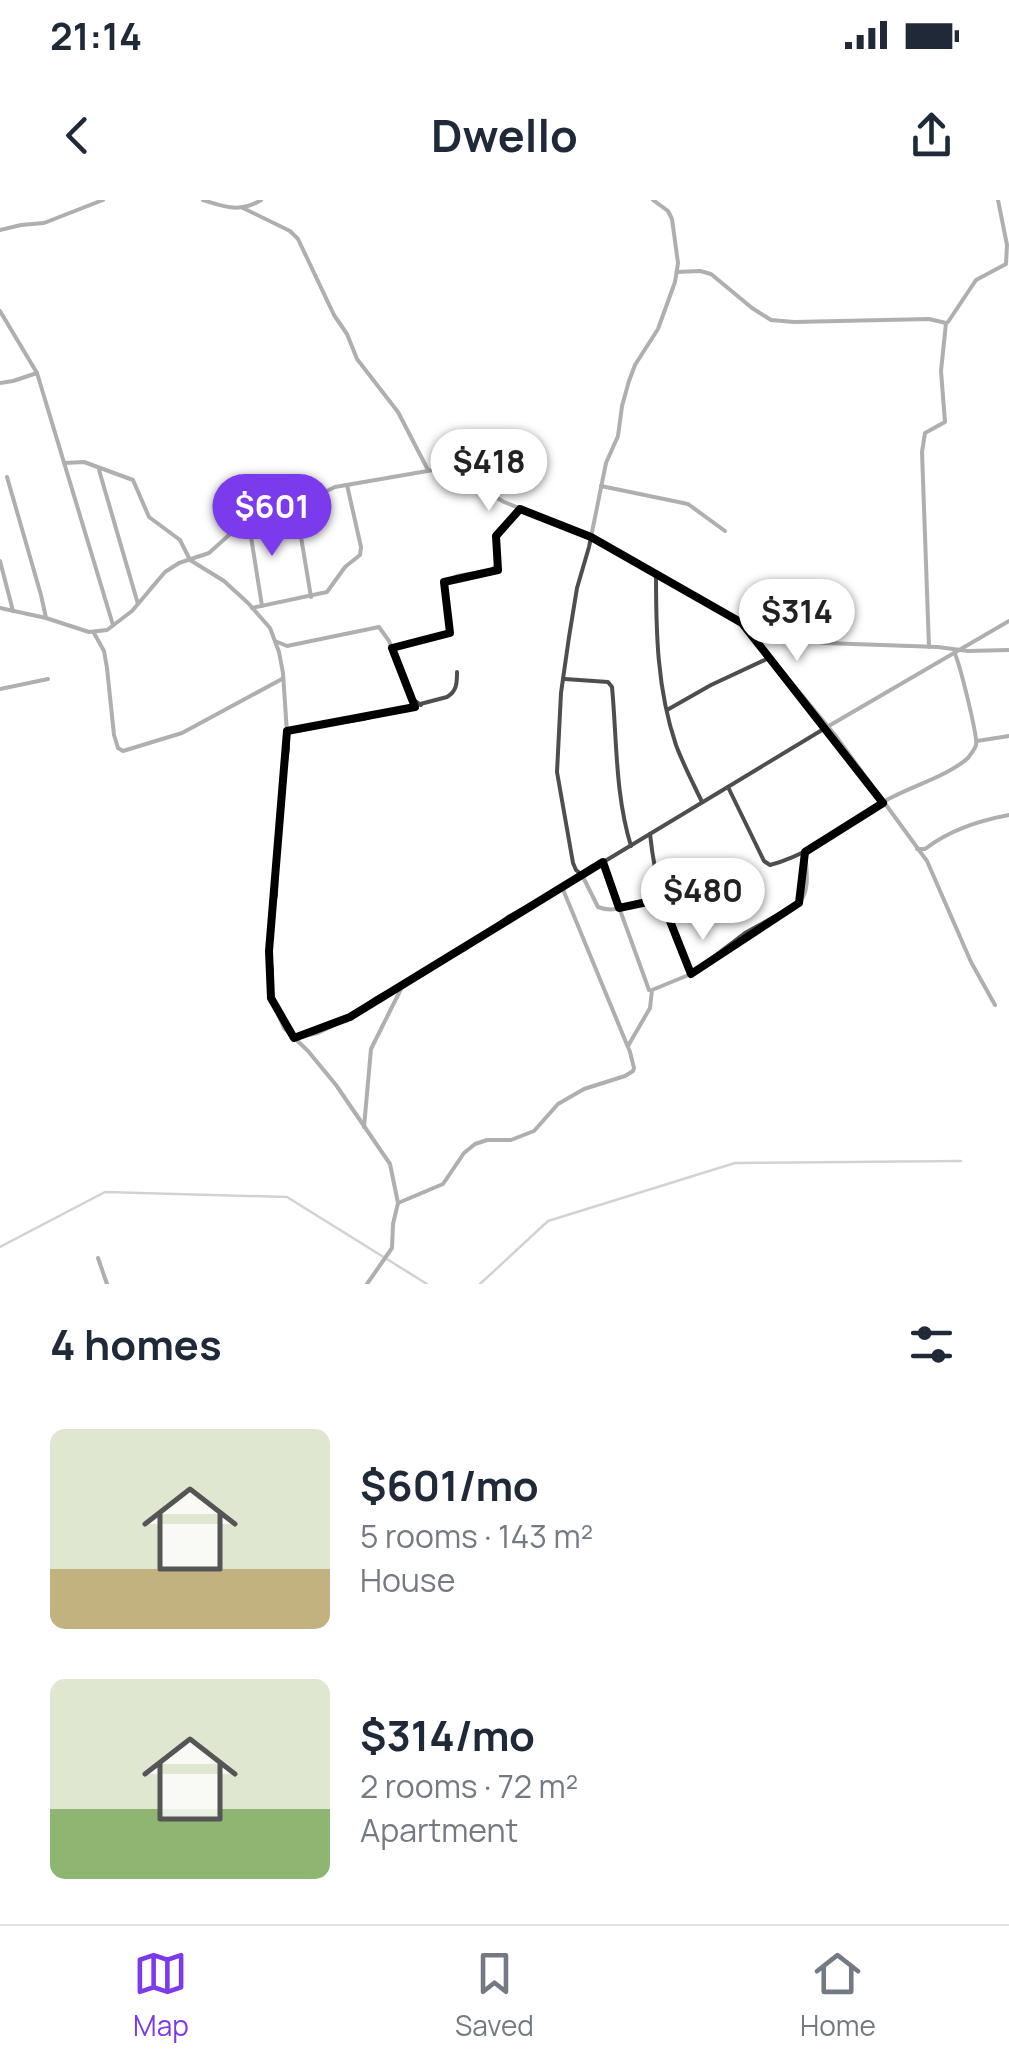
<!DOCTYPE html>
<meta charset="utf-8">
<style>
:root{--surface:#fff;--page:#f6f6f7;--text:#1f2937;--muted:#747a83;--line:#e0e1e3;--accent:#7c3aed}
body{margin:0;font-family:Manrope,sans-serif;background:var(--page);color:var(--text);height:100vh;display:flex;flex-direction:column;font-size:38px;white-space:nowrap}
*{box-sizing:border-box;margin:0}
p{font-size:32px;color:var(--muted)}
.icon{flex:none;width:55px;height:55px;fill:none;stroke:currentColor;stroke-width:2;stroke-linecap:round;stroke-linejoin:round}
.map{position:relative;height:1084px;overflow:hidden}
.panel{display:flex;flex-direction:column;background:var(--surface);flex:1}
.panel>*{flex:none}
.price{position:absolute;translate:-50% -85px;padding:0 22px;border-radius:35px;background:#fff;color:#222;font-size:32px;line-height:65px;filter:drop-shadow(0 2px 5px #0008)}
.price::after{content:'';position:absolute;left:50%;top:60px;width:30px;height:22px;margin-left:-15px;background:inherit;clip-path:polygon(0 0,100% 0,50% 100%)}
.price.active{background:var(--accent);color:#fff}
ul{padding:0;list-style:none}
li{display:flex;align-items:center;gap:30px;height:250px;padding:0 50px}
li span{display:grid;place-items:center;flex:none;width:280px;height:200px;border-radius:15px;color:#555}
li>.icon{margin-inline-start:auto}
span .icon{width:120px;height:120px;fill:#fffc;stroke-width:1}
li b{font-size:42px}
h2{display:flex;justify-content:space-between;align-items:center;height:120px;padding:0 50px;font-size:42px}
.status{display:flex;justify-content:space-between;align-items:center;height:70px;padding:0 50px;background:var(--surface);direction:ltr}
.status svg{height:28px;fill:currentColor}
header{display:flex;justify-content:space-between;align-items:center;height:130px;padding:0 50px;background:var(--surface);font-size:45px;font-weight:700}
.tab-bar{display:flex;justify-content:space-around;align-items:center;height:140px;border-top:2px solid var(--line);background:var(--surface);font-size:28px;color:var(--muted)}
.tab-bar a{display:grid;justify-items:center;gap:5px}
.tab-bar .active{color:var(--accent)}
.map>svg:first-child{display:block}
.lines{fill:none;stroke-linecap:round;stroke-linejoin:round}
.stream{stroke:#9c9c9c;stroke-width:2.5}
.street{stroke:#4e4e4e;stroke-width:4}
.marked{fill:none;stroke:#000;stroke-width:8;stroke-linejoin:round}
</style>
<div class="status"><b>21:14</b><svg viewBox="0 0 49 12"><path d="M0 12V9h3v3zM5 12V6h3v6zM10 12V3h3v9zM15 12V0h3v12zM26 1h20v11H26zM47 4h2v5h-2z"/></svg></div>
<header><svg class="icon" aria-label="back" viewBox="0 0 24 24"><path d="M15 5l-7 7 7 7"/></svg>Dwello<svg class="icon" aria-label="share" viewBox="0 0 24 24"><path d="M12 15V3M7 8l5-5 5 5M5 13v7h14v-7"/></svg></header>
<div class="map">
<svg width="1009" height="1084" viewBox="0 0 1009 1084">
<rect width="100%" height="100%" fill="#fff"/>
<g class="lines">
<g class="stream">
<polyline points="0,1047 105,992 287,997 427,1084"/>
<polyline points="480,1084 548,1021 735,963 961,961"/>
</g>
<g class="street">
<path d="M203 0C224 7 241 13 261 0"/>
<path d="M653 0 668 11 672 19 678 63 675 82 658 129 635 165 629 181 622 206 618 236 606 263 589 347 577 388 569 437 561 493 557 572 573 663 576 670 582 675 598 707C628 718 636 686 666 711"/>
<polyline points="243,8 290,31 298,39 334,115 347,134 357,159 398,212 428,270"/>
<polyline points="0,30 21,25 44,23 103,0"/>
<polyline points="677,72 700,71 711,74 752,108 771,120 794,122 929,119 946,123 941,171 945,222 925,233 922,252 929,447"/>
<polyline points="0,111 37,173 113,425"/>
<polyline points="948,122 976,80 1006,64 1007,45 998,0"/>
<polyline points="0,183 13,181 37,173"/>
<polyline points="64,263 84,262 133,280 149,317 180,340 190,360 224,381 248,403 270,428 279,452 283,473 288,548 278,618 276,694 269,729 269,751 272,771 271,798 284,828 308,851 336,885 390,964 398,1003 393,1024 392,1048 367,1084"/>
<polyline points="99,270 138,404"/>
<polyline points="7,277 41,395 46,418"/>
<polyline points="601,286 688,304 725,331"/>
<polyline points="296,307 311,397"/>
<polyline points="248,318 262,406"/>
<polyline points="0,361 13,411"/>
<path d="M656 375C656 432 657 489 676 545 683 564 693 583 702 602"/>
<polyline points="0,408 46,418 89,432 107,430 132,411 165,372 179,363 209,353 248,318 296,306 335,287 439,269 456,274 504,302 591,337 761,433 825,443 938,447 968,451 1009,450"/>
<polyline points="252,408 327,392 345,367 360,355 361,347 347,285"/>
<polyline points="745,427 835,535 927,661 971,762 995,805"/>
<polyline points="94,433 104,451 107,468 114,535 118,548 123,551 182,533 282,479"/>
<polyline points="275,441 287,446 379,427 389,441 412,499 421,505"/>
<polyline points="392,448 451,432 444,382 457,376 492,370 496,365 496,336 520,309"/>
<path d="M565 479 608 482 612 487C617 540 615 594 631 646"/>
<polyline points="0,489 48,479"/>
<polyline points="667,510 711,485 769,458"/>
<path d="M287 531 363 519 447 497C457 491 457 483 457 472"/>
<polyline points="977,541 1009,536"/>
<path d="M728 587 764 661 770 665C812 654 849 624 885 601 909 587 948 576 968 558 971 554 975 549 976 545 978 537 960 465 955 454"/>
<path d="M650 634C655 682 669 730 690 773"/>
<path d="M917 649H925C950 630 978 621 1009 615"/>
<polyline points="603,663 649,790"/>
<polyline points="294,838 318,833 350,817 375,799 467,748 508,717 567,684 827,527 1009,421"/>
<path d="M628 846 650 808 652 790 691 774 745 733 799 703C811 690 806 668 805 651"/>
<polyline points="364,927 371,849 403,785"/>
<polyline points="398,1003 443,984 464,953 475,944 487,940 511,940 534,931 558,904 584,889 625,876 633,871 634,868 630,852 562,687"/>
<polyline points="98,1058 107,1084"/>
</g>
</g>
<path d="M0 0H1009V1084H0ZM520 309 591 337 742 423 883 603 805 652 799 703 691 774 666 711 652 701 619 708 603 662 350 817 294 838 271 798 269 751 287 531 415 507 392 448 450 433 444 382 498 370 496 336Z" fill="#fff" fill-opacity=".55" fill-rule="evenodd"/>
<path class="marked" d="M520 309 591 337 742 423 883 603 805 652 799 703 691 774 666 711 652 701 619 708 603 662 350 817 294 838 271 798 269 751 287 531 415 507 392 448 450 433 444 382 498 370 496 336Z"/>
</svg>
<b class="price" style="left:489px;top:314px">$418</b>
<b class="price active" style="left:272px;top:359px">$601</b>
<b class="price" style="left:797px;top:464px">$314</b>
<b class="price" style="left:703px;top:743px">$480</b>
</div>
<section class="panel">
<h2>4 homes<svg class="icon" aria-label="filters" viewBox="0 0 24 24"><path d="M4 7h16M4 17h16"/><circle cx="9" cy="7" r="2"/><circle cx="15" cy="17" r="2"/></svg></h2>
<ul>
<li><span style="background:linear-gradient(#dfe7d0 70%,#c2b280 0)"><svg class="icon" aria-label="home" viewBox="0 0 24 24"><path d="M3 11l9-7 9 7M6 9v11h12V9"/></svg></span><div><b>$601/mo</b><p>5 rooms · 143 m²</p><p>House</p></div></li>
<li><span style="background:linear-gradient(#dfe7d0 65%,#8fb573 0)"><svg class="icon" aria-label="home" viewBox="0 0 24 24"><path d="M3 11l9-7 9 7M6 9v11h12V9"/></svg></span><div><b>$314/mo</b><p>2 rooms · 72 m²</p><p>Apartment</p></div></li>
</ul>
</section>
<nav class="tab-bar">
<a class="active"><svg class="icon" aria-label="map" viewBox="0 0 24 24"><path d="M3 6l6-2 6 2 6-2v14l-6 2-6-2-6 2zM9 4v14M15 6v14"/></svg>Map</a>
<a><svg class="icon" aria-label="saved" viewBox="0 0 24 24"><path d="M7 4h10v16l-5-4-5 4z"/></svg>Saved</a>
<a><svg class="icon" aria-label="home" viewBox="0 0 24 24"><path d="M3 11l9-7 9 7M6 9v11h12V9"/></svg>Home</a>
</nav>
